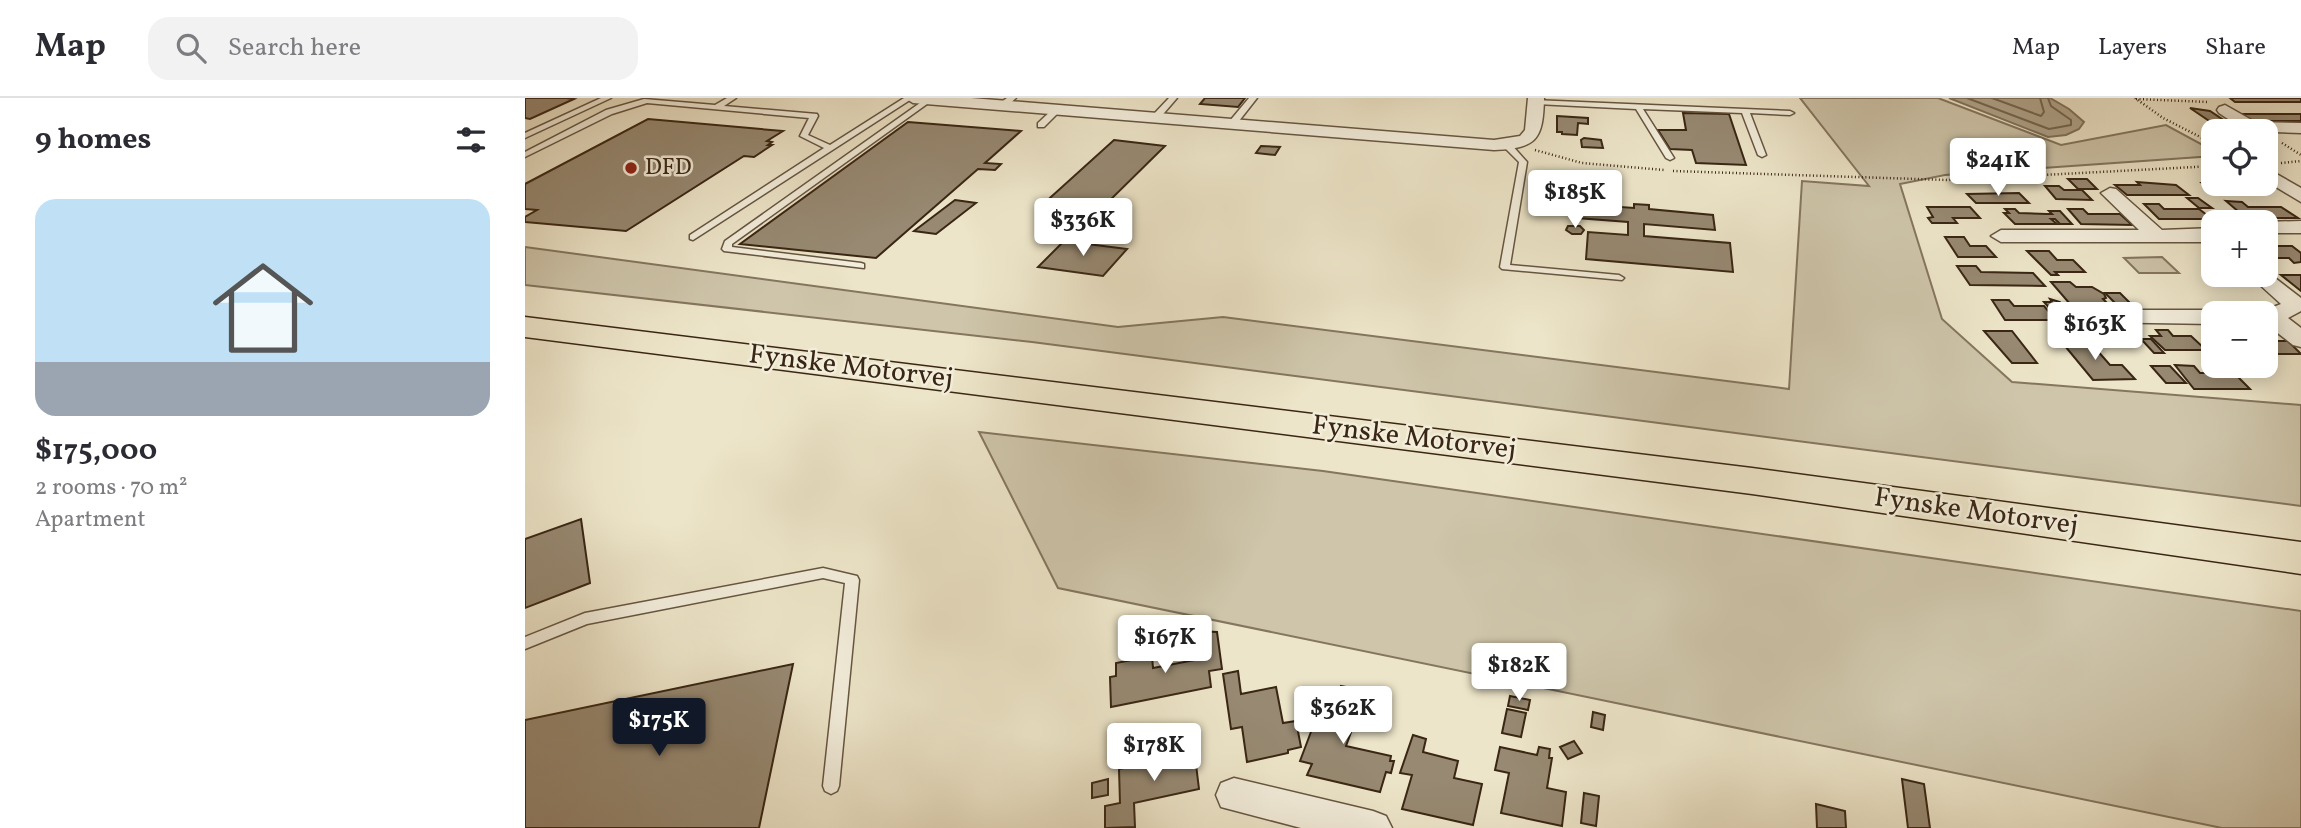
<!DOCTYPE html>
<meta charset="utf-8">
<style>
:root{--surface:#fff;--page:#f2f2f3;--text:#2b2b33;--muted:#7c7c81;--line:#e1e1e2;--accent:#111827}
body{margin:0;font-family:Vollkorn,serif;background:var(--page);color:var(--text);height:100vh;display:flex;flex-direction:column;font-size:26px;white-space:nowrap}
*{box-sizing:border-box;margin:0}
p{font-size:23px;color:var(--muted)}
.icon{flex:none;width:38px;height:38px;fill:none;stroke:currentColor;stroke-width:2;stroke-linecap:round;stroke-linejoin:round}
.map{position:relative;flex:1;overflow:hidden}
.sheet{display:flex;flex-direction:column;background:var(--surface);width:525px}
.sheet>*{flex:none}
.tools{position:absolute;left:1676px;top:21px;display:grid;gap:14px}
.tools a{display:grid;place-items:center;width:77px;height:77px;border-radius:14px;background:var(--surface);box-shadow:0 4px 18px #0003;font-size:35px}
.price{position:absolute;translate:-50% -60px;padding:0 16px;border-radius:7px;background:#fff;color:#222;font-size:23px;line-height:46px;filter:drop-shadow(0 2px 4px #0008)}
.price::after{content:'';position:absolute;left:50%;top:42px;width:21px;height:16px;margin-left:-10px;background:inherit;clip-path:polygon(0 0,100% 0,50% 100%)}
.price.on{background:var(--accent);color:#fff}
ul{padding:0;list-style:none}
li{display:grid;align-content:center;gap:14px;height:371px;padding:0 35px}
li+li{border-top:2px solid var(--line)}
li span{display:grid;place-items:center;height:217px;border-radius:21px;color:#555}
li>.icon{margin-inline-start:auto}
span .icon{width:126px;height:126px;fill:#fffc;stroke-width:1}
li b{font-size:30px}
h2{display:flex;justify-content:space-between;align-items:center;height:84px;padding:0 35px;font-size:30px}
header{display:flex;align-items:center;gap:42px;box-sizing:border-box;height:98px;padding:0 35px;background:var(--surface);border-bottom:2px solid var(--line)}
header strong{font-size:33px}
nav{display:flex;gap:38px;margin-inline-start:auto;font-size:24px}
.search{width:490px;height:63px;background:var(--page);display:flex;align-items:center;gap:18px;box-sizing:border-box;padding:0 24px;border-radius:21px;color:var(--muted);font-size:26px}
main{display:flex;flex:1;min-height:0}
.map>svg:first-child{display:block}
.green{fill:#cec5aa;stroke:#84765f;stroke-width:2}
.water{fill:#b0a48b;stroke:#80725b;stroke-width:2}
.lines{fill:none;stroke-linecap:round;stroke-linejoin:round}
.shore{stroke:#746550;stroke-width:2}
.building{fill:#978972;stroke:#392614;stroke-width:2}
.lane-casing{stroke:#665641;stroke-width:3}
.street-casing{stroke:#665641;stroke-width:3}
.highway-casing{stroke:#392614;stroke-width:3}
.path{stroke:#392614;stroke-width:2.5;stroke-dasharray:1 2.5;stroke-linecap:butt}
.lane{fill:#f3eedc;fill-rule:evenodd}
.street{fill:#f3eedc;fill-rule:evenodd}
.highway{fill:#ede5c9;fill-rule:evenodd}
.poi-dot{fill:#8f2418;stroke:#f3eedc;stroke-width:2.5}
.labels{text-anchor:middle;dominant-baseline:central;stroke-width:5;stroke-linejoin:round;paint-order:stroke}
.far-poi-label{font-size:23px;fill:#392614;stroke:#f3eedc;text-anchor:start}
.street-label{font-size:28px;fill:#392614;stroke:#f3eedc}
</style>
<header>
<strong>Map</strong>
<div class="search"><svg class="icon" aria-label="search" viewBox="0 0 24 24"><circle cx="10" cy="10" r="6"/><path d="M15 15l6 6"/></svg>Search here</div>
<nav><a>Map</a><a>Layers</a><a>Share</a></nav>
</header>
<main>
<section class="sheet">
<h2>9 homes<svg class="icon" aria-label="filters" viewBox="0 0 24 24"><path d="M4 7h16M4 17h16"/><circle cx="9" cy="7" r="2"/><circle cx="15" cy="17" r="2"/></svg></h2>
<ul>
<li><span style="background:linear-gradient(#bfe0f5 75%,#9aa5b1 0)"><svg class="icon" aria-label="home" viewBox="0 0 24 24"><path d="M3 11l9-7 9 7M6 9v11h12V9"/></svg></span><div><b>$175,000</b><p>2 rooms · 70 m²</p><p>Apartment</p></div></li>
</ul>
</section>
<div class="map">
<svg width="1776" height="730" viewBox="0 0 1776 730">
<rect width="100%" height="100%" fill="#ede5c9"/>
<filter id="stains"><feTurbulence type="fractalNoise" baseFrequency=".00286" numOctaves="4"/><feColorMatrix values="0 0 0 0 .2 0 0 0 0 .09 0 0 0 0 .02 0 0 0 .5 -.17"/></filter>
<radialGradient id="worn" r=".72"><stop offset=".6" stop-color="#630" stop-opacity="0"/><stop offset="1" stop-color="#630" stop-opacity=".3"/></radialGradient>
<g class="green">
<polygon points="1275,0 1413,0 1536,47 1641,27 1689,53 1689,58 1420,77 1375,86 1417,221 1487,284 1776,307 1776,408 507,244 0,187 0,149 593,229 698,219 1264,291 1277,83 1344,88"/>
<polygon points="1637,159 1654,175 1614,175 1599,160"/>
<polygon points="454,334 798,373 1776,513 1776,730 1697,730 533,490"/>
</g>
<polygon class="water" points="1424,0 1525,0 1544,11 1559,24 1554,31 1541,37 1523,39"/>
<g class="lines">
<g class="shore">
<polyline points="1442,0 1524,31 1546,27 1546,22 1526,8 1523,0"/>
<polyline points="1467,0 1516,18 1519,14 1515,0"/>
</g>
</g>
<g class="building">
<polygon points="0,0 41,0 49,1 5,21 0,20"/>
<polygon points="680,0 720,0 713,9 675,6"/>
<polygon points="1705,0 1776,0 1776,4 1710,4"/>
<polygon points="1665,10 1685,13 1715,33 1699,33"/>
<polygon points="1158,15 1204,16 1221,67 1171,65 1167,52 1145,51 1133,32 1161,32"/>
<polygon points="1712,16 1776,16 1776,23 1722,23"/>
<polygon points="1032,18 1063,20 1063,26 1053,25 1052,37 1037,36 1037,34 1032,34"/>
<polygon points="123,21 258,33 242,43 247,44 243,47 247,47 229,59 219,58 101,133 0,124 0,119 12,112 0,111 0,86"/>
<polygon points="383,24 496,33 460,65 476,66 470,72 453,71 351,160 215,146"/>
<polygon points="1059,40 1076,42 1078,50 1057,49 1056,42"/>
<polygon points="589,42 640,48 572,115 516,108"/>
<polygon points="736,48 755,49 750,57 731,55"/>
<polygon points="1543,81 1562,81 1572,91 1553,91"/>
<polygon points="1612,84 1651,87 1664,97 1602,97 1590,87 1615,87"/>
<polygon points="1677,85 1707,86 1720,96 1688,94"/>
<polygon points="1520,88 1534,88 1539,92 1557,92 1567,102 1531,101"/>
<polygon points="1494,95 1504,105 1451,105 1442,96"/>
<polygon points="1662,100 1673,100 1687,110 1674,110"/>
<polygon points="430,102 451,105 411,136 389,133"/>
<polygon points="1701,103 1717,104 1723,109 1756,109 1773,120 1721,120"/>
<polygon points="1053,106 1109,110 1109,106 1124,107 1124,111 1188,117 1190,132 1119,126 1119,138 1205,145 1208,174 1061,161 1063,134 1103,137 1103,124 1052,120"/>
<polygon points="1619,106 1634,106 1639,111 1674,111 1687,121 1634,121"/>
<polygon points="1402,109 1445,109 1455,120 1428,120 1432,125 1407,125 1403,120 1408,119"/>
<polygon points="1480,111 1490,111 1494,115 1522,116 1527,116 1524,113 1535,113 1547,126 1535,126 1530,121 1526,121 1532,126 1490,126 1479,115 1484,115"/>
<polygon points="1543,111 1558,111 1563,116 1595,116 1607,127 1556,126"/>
<polygon points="1043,128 1055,128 1059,132 1056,136 1047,136 1041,132"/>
<polygon points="1420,139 1439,139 1445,148 1461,148 1471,159 1433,159"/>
<polygon points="539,143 602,151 578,178 513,169"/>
<polygon points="1741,148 1767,148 1776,155 1776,164 1769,165 1764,160 1741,160"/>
<polygon points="1502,153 1524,153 1532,162 1548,162 1560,174 1530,174 1533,177 1526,177"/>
<polygon points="1432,168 1451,168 1456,174 1508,175 1520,188 1445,187"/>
<polygon points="1756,177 1776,177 1776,193"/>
<polygon points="1526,184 1545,184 1551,189 1567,189 1579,196 1581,200 1578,201 1583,206 1545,206"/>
<polygon points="1580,195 1595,195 1609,209 1594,209"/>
<polygon points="1525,201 1535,204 1550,222 1535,222 1519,204 1527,204"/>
<polygon points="1467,202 1484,202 1489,208 1519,208 1531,222 1480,222"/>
<polygon points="1631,232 1643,232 1648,238 1666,238 1681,252 1640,252 1625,238 1636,238"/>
<polygon points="1459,233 1487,233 1512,265 1487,265"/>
<polygon points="1616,241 1626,241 1639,255 1629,255"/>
<polygon points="1535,242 1563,242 1585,267 1597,267 1610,281 1568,282"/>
<polygon points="1741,243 1763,243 1776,256 1741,256"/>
<polygon points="1650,267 1669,268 1675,275 1709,275 1725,291 1669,291"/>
<polygon points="1626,268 1645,268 1661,285 1641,285"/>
<polygon points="56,421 65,485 0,510 0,441"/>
<polygon points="672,533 692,534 697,571 684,573 686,589 586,609 585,579 591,578 591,565 627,558 628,570 675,561"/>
<polygon points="268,566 234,730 0,730 0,622"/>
<polygon points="713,573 716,596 751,589 758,625 771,623 776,649 763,652 763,655 722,664 717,629 706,631 698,576"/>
<polygon points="816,588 841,593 821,648 866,658 865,663 869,663 866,675 861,674 855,694 782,677 787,666 775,663 798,602 810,604"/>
<polygon points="985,598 1005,602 1003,612 983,608"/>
<polygon points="982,611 1001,615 996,639 977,635"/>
<polygon points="1068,614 1080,617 1078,632 1066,629"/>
<polygon points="888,637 901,641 898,654 933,663 929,680 957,686 948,727 877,711 887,677 875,675"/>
<polygon points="668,642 674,691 609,705 610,729 580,730 580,708 595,705 594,671 638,662 637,648"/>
<polygon points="1049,643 1057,655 1043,661 1035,649"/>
<polygon points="975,649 1012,657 1014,649 1025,651 1024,660 1027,660 1022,690 1041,694 1037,728 976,715 984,675 970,672"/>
<polygon points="583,681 583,697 567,700 567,685"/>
<polygon points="1377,681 1399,686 1405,730 1383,730"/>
<polygon points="1059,695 1074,698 1071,728 1056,725"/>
<polygon points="1291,706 1320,713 1321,730 1292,730"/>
</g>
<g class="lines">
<g class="lane-casing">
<g id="lane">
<polygon points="76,0 86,0 0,40 0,35"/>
<polygon points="202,0 211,0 199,8 292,16 293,18 283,37 305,47 379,0 388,0 168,142 165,141 165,137 299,50 275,38 284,20 122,5 87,16 0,59 0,54 81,12 119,1 190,7"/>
<polygon points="402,0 409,1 207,146 207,149 336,165 339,166 339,170 199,153 197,151 200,143"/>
<polygon points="482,0 491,0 481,9 475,9 475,5"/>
<polygon points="644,0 652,0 633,22 627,22 627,18"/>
<polygon points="724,0 732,0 710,28 704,28 704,24"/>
<polygon points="1008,2 1265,13 1269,15 1265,17 1225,15 1241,57 1237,59 1233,57 1217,15 1118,11 1149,60 1145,62 1141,60 1111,11 1011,6 1007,4"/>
<polygon points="529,10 536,12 519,29 513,29 513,25"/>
<polygon points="979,45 985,45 1002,64 985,167 1094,177 1099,180 1097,182 977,171 975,169 994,64 979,49"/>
<polygon points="298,470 332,478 334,482 314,688 312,693 306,696 300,693 298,688 320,485 298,480 62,526 0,551 0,539 60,515"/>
</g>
</g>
<g class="street-casing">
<g id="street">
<path d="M380 0H446L969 42 995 38 1000 32 1003 0H1019C1018 42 1012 50 969 52L388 5Z"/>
<polygon points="1700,7 1730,24 1776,25 1776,35 1721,33 1694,15 1692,12 1694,9"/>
<polygon points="1741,70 1776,90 1776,104 1741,83"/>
<polygon points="1585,90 1591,91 1637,132 1689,130 1689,144 1476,144 1466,138 1476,132 1614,132 1576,95"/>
<polygon points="1776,123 1776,135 1741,135 1741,124 1737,124"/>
<polygon points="1741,173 1776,200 1776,213 1763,220 1776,230 1776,249 1768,247 1741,226 1741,215 1733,215 1756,206 1724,177 1741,177"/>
<polygon points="1571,212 1689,212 1697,215 1689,215 1689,226 1563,224 1560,219 1563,214"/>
<polygon points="709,680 848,713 861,718 867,730 776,730 696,709 691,697 696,685"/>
</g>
</g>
<g class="highway-casing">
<polygon id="highway" points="0,219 1227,370 1776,444 1776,476 1227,396 0,239"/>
</g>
<g class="path">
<polyline points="1610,0 1638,20 1689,46"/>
<polyline points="1611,1 1683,4"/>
<polyline points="1757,45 1776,57"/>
<polyline points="1010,52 1057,65 1139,72"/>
<polyline points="1756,65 1776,63"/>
<polyline points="1148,73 1422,82 1689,68"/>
</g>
<use href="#lane" class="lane"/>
<use href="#street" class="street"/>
<use href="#highway" class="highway"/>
</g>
<circle class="poi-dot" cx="106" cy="70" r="7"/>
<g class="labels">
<g class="far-poi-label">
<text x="120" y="70">DFD</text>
</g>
<g class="street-label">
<text transform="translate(326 269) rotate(7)">Fynske Motorvej</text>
<text transform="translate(889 340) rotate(7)">Fynske Motorvej</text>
<text transform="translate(1451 414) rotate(8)">Fynske Motorvej</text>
</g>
</g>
<rect width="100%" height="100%" filter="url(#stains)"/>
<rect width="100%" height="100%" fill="url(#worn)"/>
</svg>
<div class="tools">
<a><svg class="icon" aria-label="locate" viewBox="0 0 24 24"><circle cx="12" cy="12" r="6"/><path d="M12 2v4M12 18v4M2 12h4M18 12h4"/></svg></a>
<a>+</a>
<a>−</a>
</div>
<b class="price" style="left:1473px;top:100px">$241K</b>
<b class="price" style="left:1050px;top:132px">$185K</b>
<b class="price" style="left:558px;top:160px">$336K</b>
<b class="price" style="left:1570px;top:264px">$163K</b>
<b class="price" style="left:640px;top:577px">$167K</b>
<b class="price" style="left:994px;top:605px">$182K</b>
<b class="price" style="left:818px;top:648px">$362K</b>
<b class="price on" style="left:134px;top:660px">$175K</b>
<b class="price" style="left:629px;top:685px">$178K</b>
</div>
</main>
